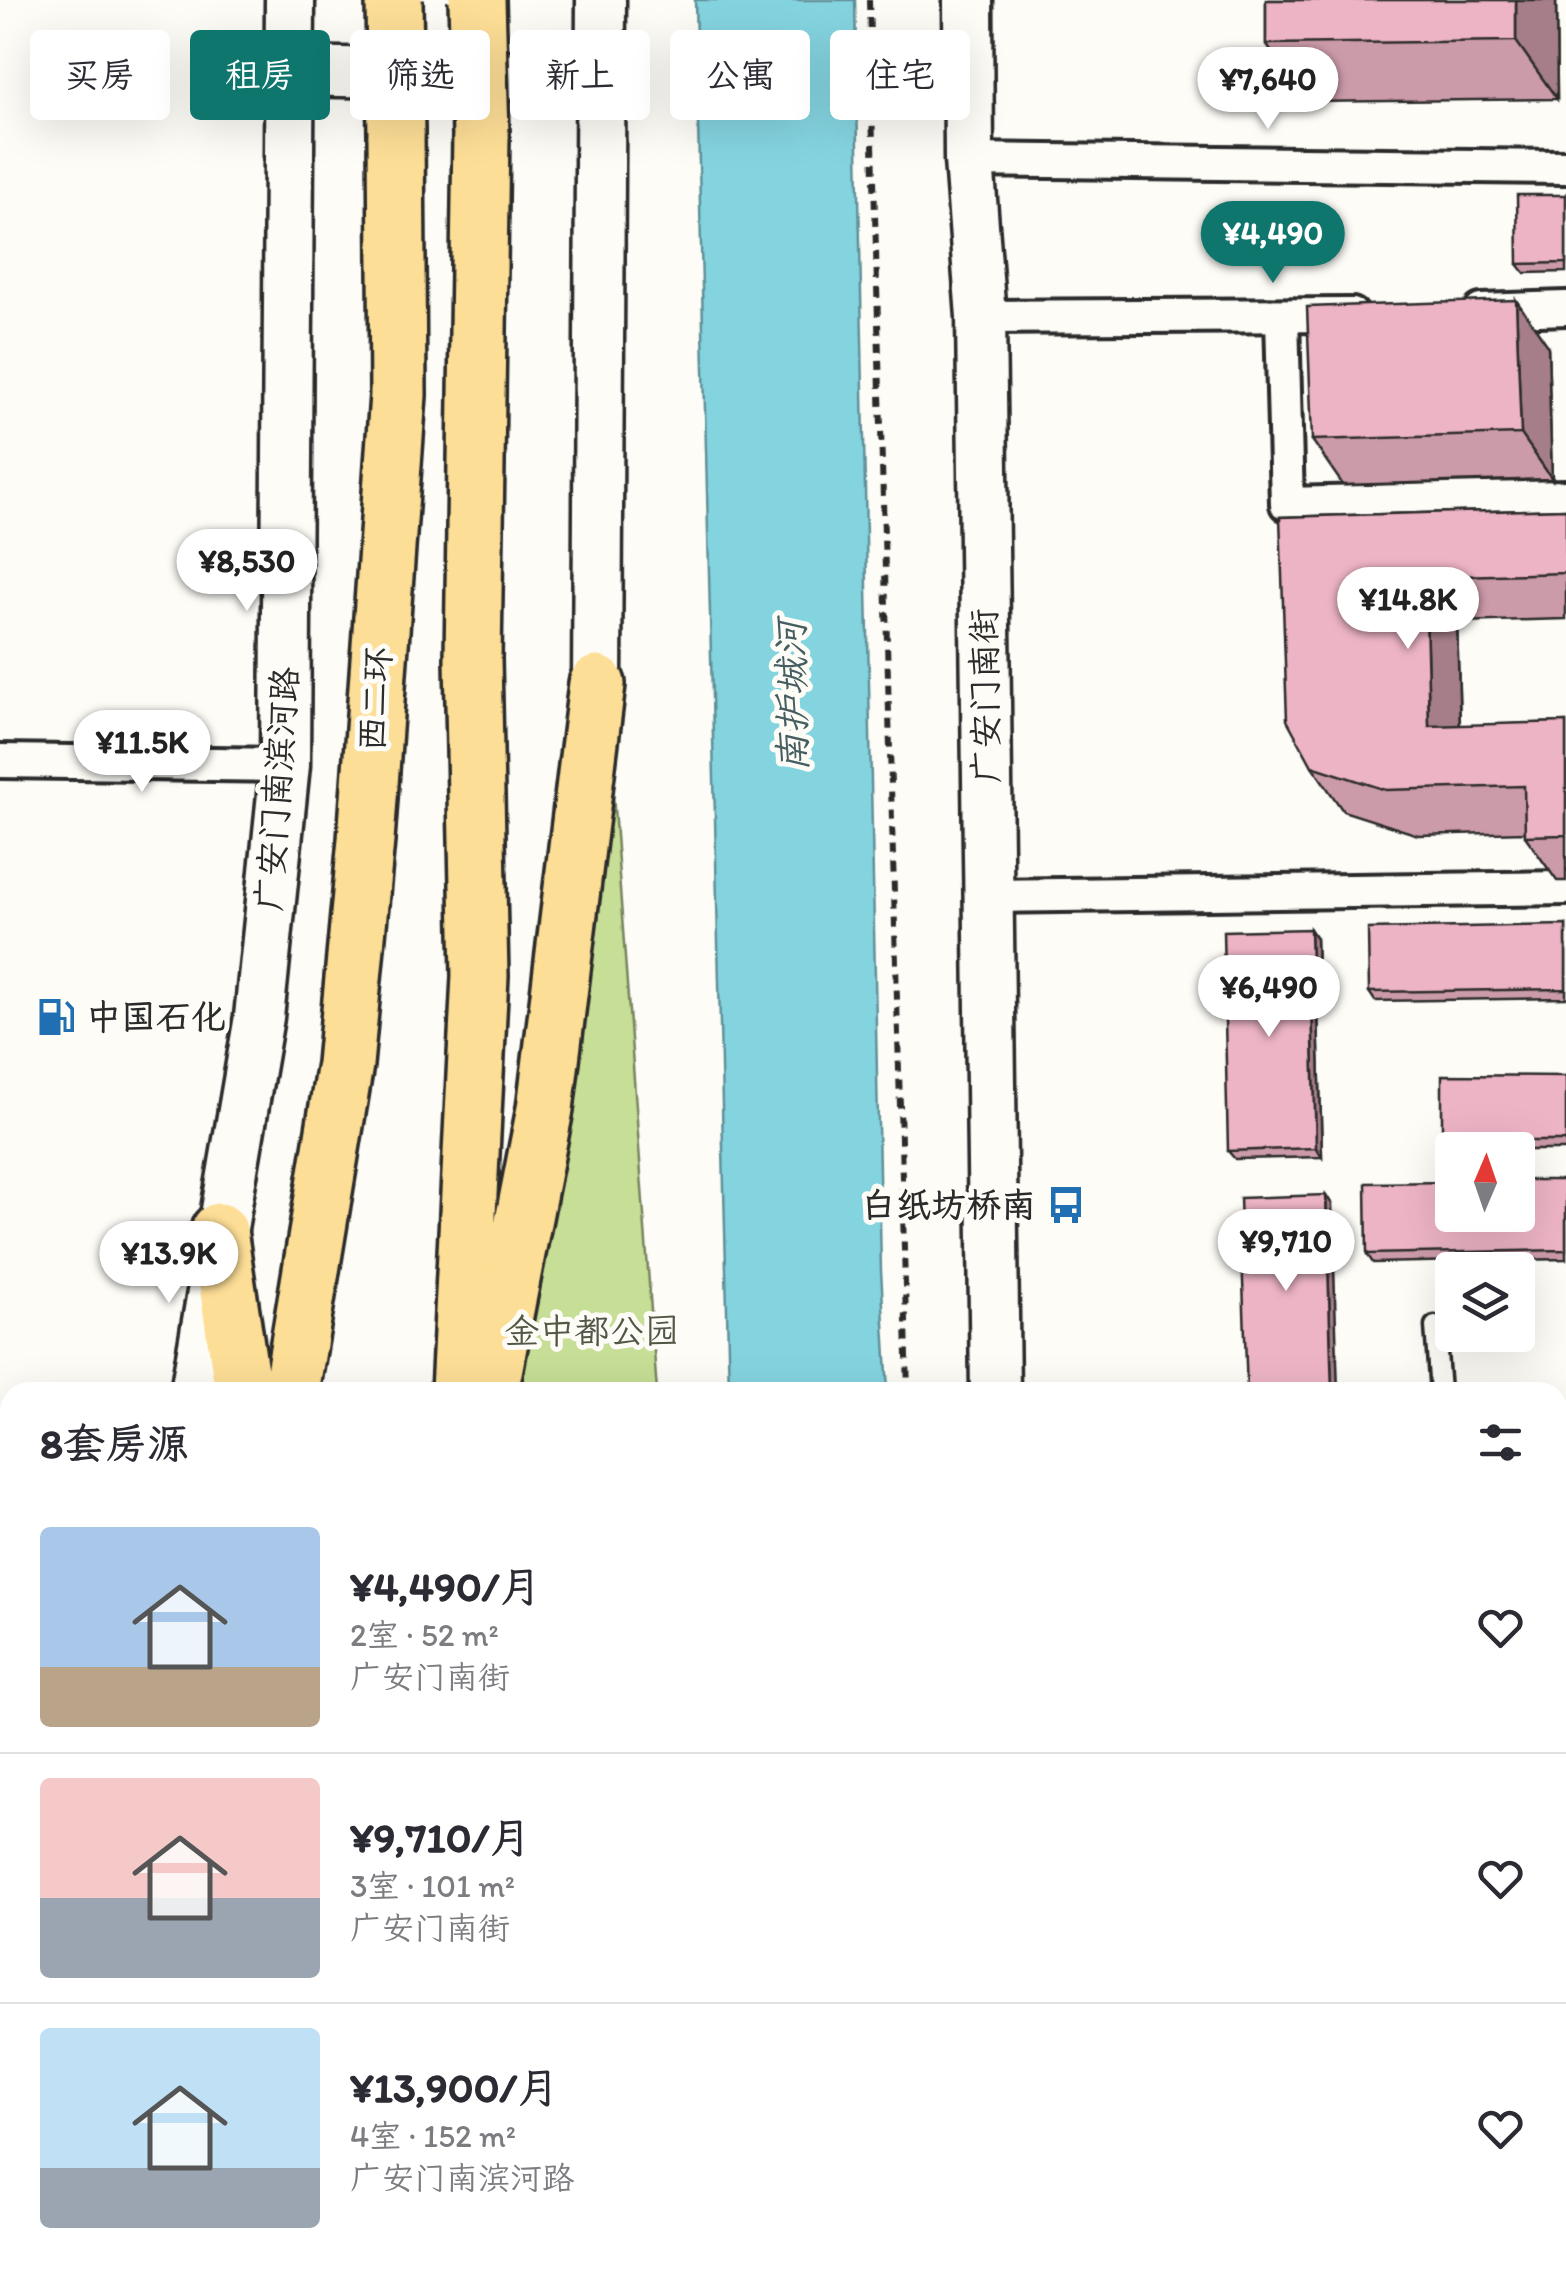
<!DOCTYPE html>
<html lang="zh">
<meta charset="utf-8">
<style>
:root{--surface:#fff;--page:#f7f7f7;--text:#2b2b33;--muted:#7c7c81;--line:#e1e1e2;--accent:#0f766e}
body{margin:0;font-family:Itim,"LXGW WenKai TC",sans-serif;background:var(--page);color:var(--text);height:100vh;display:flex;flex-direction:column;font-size:38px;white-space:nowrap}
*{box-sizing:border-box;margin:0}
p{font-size:32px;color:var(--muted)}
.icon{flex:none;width:55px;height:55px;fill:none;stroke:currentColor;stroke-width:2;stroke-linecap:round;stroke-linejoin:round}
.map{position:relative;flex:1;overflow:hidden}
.side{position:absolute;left:0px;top:1382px;width:1568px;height:892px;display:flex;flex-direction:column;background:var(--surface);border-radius:30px 30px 0 0;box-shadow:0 10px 40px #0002}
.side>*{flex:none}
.hud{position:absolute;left:30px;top:30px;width:1000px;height:90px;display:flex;gap:20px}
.needle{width:65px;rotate:2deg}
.tools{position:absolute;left:1435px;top:1132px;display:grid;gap:20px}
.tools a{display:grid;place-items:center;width:100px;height:100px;border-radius:10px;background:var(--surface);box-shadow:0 10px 40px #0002;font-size:50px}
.price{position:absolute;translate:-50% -85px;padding:0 22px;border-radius:35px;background:#fff;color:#222;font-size:32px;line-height:65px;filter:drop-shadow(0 2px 5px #0008)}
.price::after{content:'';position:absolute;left:50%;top:60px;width:30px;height:22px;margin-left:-15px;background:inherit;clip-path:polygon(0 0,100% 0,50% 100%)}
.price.on{background:var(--accent);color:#fff}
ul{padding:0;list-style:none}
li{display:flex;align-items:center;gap:30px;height:250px;padding:0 40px}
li+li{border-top:2px solid var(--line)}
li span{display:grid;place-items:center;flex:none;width:280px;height:200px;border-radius:10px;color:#555}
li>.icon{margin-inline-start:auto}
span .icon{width:120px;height:120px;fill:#fffc;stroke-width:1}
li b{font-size:42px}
h2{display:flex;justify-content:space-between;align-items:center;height:120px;padding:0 40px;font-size:42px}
.tag{padding:0 35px;border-radius:10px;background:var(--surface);box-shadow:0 10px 40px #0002;font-size:35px;line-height:90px}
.tag.on{background:var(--accent);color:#fff}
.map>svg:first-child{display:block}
.green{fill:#c6de95;stroke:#788460;stroke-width:2.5}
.water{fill:#84d4e0;stroke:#609098;stroke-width:2.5}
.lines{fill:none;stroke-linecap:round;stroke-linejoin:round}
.lane-casing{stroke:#2b2b2b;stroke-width:25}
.street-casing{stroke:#2b2b2b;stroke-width:40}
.secondary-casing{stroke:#2b2b2b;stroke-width:55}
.highway-casing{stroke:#2b2b2b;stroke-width:62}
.path{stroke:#2b2b2b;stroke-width:6;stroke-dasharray:10 8;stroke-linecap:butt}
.lane{stroke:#fdfcf7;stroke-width:18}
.street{stroke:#fdfcf7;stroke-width:32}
.secondary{stroke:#fdfcf7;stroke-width:48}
.highway{stroke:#fdde96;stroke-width:55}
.highway-bridge-casing{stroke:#2b2b2b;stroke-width:62;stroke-linecap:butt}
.highway-bridge{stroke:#fdde96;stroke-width:55}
.wall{fill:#cc9ba9;stroke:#2b2b2b;stroke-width:2.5}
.shaded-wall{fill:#a67e8a;stroke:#2b2b2b;stroke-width:2.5}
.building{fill:#edb4c5;stroke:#2b2b2b;stroke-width:2.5}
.labels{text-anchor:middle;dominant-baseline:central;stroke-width:10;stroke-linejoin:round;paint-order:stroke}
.street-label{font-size:35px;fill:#2b2b2b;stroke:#fdfcf7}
.poi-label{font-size:35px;font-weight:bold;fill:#2b2b2b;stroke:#fdfcf7;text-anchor:start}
.park-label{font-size:35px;fill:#525846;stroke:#fdfcf7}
.water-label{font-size:38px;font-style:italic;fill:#465e61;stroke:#fdfcf7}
</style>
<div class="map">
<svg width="1566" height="2273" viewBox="0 0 1566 2273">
<rect width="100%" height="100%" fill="#fdfcf7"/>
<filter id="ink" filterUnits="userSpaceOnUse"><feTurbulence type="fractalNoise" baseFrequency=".01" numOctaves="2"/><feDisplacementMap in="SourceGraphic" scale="20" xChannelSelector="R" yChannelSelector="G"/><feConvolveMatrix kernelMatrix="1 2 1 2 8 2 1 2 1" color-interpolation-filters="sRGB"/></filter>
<g filter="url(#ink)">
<g class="green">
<polygon points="611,767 657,1392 521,1392"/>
<polygon points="414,2265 721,2265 721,2273 413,2273"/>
</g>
<g class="water">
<polygon points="695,0 855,0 881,1271 888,1392 729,1392"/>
<rect x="777" y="2265" width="160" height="8"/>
</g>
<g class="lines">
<g class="lane-casing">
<polyline id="lane" points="1435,1326 1440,1392"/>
</g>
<g class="street-casing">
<g id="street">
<polyline points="969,160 1566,167"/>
<polyline points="1481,311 1566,308"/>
<polyline points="981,317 1352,315"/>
<polyline points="1282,317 1287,504 1566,497"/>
<polyline points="0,761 285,765"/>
<polyline points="988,896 1566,888"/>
<polyline points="1558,1610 1566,1610"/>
</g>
</g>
<g class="secondary-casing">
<g id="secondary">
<polyline points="968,0 969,160 981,317 995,1392"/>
<polyline points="290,71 603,77"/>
<polyline points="597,684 601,0"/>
<polyline points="195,1392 259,1017 285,765 290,0"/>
<polyline points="0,2040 10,2040"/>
<polyline points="1036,2265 1036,2273"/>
<polyline points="69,2273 70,2265"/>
</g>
</g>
<g class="highway-casing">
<g id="highway">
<polyline points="219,1231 243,1392"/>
<polyline points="291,1392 345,1064 366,840 398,395 396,134"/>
<polyline points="459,1392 480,976 473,659 481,135"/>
<polyline points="490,1392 545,1109 597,684"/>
<polyline points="168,2273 169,2265"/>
<polyline points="363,2273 364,2265"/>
</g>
</g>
<g class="path">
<polyline points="869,0 908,1392"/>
<polyline points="958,2265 958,2273"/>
<polyline points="977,2265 977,2273"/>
</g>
<use href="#lane" class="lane"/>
<use href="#street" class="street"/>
<use href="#secondary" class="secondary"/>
<use href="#highway" class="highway"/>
<g class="highway-bridge-casing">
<g id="highway-bridge">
<polyline points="394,0 396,134"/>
<polyline points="477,0 481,135"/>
</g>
</g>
<use href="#highway-bridge" class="highway-bridge"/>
</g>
<g class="wall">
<polygon points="1266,0 1556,0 1557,99 1307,102 1266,44"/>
<polygon points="1566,195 1566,272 1525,273 1518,264"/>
<polygon points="1548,346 1552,479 1343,485 1312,440"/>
<polygon points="1566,509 1566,619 1457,622 1460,726 1566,722 1566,881 1557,881 1525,836 1525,832 1418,835 1343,811 1312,766 1280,517"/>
<polygon points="1566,925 1566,998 1375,1001 1369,992"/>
<polygon points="1310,929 1316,938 1322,1157 1235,1159 1228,1151"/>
<polygon points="1566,1076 1566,1150 1448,1150 1442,1141"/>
<polygon points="1566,1180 1566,1259 1373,1263 1367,1254"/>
<rect x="1558" y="1467" width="8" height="100"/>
<polygon points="1558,1711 1566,1723 1566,1738 1558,1746"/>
<polygon points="1558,1939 1566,1951 1566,1974 1558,1981"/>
<polygon points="548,2265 650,2265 568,2273 554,2273"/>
</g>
<g class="shaded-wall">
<polygon points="1516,0 1556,0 1557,99 1516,41"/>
<polygon points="1516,300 1548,346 1552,479 1521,434"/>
<polygon points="1425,577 1457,622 1461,772 1429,726"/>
<polygon points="1310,929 1316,938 1322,1157 1316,1148"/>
<polygon points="1326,1195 1332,1204 1338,1392 1332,1392"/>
<polygon points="1558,1801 1563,1808 1558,1814"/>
<polygon points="1558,1861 1566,1873 1566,1896 1558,1906"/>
</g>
<g class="building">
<polygon points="1266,0 1516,0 1516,41 1266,44"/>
<polygon points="1517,195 1566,195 1566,263 1518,264"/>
<polygon points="1516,300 1521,434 1312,440 1307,307"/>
<polygon points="1566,509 1566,573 1425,577 1429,726 1566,722 1566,835 1525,836 1524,786 1386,790 1312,766 1287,720 1280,517"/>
<polygon points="1566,925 1566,989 1369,992 1368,929"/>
<polygon points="1310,929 1316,1148 1228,1151 1223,931"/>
<polygon points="1442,1075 1566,1076 1566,1141 1442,1141"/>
<polygon points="1518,1180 1566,1180 1566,1250 1367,1254 1366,1183 1452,1182 1452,1215 1518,1215"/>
<polygon points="1326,1195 1332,1392 1247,1392 1240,1198"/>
<polygon points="1558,1467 1566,1467 1566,1558 1558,1559"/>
<polygon points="1558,2156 1566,2156 1566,2273 1419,2273 1418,2265 1558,2265"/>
</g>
</g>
<defs>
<g id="fuel-bare" transform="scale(3)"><path d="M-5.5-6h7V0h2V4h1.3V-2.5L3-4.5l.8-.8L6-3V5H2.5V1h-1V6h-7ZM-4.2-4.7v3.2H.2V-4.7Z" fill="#1f6fb2" stroke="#fdfcf7" stroke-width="2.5" paint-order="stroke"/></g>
<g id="bus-bare" transform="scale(3)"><path d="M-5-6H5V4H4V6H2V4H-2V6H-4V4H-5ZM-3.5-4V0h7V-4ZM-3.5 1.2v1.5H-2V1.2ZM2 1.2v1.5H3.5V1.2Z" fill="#1f6fb2" stroke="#fdfcf7" stroke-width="2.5" paint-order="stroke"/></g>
</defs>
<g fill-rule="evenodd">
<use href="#fuel-bare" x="56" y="1017"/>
<use href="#bus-bare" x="1066" y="1205"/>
</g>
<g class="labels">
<g class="street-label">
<text transform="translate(985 696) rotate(-91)">广安门南街</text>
<text transform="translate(375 699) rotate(-86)">西二环</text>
<text transform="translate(277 789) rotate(-86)">广安门南滨河路</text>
</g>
<g class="poi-label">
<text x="86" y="1017">中国石化</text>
<text x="1036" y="1205" text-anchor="end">白纸坊桥南</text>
</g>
<g class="park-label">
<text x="592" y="1331">金中都公园</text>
</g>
<g class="water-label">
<text transform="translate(792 696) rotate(-91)">南护城河</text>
</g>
</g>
</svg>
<div class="tools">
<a><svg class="needle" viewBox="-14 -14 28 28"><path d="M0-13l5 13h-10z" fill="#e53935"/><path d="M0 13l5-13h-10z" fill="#7c7c81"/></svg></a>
<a><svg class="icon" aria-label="layers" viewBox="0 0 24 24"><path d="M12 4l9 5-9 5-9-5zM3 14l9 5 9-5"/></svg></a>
</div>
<b class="price" style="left:1268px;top:132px">¥7,640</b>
<b class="price on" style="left:1273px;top:286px">¥4,490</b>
<b class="price" style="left:247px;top:614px">¥8,530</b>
<b class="price" style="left:1408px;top:652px">¥14.8K</b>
<b class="price" style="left:142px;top:795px">¥11.5K</b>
<b class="price" style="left:1269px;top:1040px">¥6,490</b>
<b class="price" style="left:1286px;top:1294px">¥9,710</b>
<b class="price" style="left:169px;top:1306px">¥13.9K</b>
<div class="hud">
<a class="tag">买房</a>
<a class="tag on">租房</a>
<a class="tag">筛选</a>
<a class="tag">新上</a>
<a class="tag">公寓</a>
<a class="tag">住宅</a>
</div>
<section class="side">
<h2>8套房源<svg class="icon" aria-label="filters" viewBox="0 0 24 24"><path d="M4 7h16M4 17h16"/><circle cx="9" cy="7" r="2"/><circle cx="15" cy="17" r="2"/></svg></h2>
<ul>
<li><span style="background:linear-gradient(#a9c7e8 70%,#b9a48a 0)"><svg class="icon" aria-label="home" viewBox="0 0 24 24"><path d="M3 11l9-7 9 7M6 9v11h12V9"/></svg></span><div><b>¥4,490/月</b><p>2室 · 52 m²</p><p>广安门南街</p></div><svg class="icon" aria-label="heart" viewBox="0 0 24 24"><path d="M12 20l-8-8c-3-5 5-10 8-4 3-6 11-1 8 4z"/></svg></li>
<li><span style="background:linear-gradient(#f6c9c9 60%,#9aa5b1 0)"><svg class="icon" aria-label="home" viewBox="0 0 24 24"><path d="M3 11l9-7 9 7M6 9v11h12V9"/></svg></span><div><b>¥9,710/月</b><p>3室 · 101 m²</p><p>广安门南街</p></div><svg class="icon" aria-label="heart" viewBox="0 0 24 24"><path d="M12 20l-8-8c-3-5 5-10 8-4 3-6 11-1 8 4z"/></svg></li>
<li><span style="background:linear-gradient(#bfe0f5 70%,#9aa5b1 0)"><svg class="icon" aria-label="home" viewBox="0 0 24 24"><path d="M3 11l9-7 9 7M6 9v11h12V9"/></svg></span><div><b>¥13,900/月</b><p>4室 · 152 m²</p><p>广安门南滨河路</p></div><svg class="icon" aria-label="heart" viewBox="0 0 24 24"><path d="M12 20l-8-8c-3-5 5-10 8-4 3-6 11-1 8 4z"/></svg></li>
</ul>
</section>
</div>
